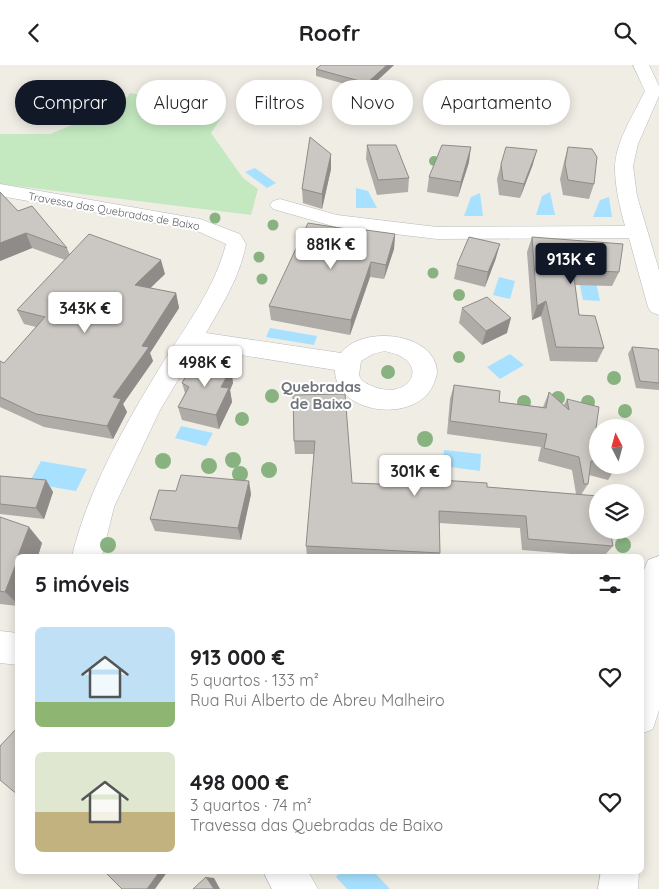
<!DOCTYPE html>
<html lang="pt">
<meta charset="utf-8">
<style>
:root{--surface:#fff;--page:#f2f2f2;--text:#202124;--muted:#757577;--accent:#111827}
body{margin:0;font-family:Quicksand,sans-serif;background:var(--page);color:var(--text);height:100vh;display:flex;flex-direction:column;font-size:19px;white-space:nowrap}
*{box-sizing:border-box;margin:0}
p{font-size:16px;color:var(--muted)}
.icon{flex:none;width:28px;height:28px;fill:none;stroke:currentColor;stroke-width:2;stroke-linecap:round;stroke-linejoin:round}
.map{position:relative;flex:1;overflow:hidden}
.details{position:absolute;left:15px;top:489px;width:629px;height:320px;display:flex;flex-direction:column;background:var(--surface);border-radius:8px;box-shadow:0 2px 12px #0003}
.details>*{flex:none}
.guide{position:absolute;left:15px;top:15px;width:630px;height:45px;display:flex;gap:10px}
.needle{width:32px;rotate:354deg}
.fabs{position:absolute;left:589px;top:354px;display:grid;gap:10px}
.fabs a{display:grid;place-items:center;width:55px;height:55px;border-radius:50%;background:var(--surface);box-shadow:0 2px 12px #0003;font-size:25px}
.price{position:absolute;translate:-50% -42px;padding:0 11px;border-radius:5px;background:#fff;color:#222;font-size:16px;line-height:32px;filter:drop-shadow(0 1px 2px #0008)}
.price::after{content:'';position:absolute;left:50%;top:30px;width:15px;height:11px;margin-left:-8px;background:inherit;clip-path:polygon(0 0,100% 0,50% 100%)}
.price.selected{background:var(--accent);color:#fff}
ul{padding:0;list-style:none}
li{display:flex;align-items:center;gap:15px;height:125px;padding:0 20px}
li span{display:grid;place-items:center;flex:none;width:140px;height:100px;border-radius:8px;color:#555}
li>.icon{margin-inline-start:auto}
span .icon{width:60px;height:60px;fill:#fffc;stroke-width:1}
li b{font-size:21px}
h2{display:flex;justify-content:space-between;align-items:center;height:60px;padding:0 20px;font-size:21px}
.chip{padding:0 18px;border-radius:22px;background:var(--surface);box-shadow:0 2px 12px #0003;font-size:18px;line-height:45px}
.chip.selected{background:var(--accent);color:#fff}
header{display:flex;justify-content:space-between;align-items:center;height:65px;padding:0 20px;background:var(--surface);font-size:22px;font-weight:700}
.map>svg:first-child{display:block}
.green{fill:#c4e9c1}
.water{fill:#a7e1ff}
.lines{fill:none;stroke-linecap:round;stroke-linejoin:round}
.minor-casing{stroke:#b6b9bd;stroke-width:1}
.minor{fill:#fff;fill-rule:evenodd}
.tree{fill:#88b381}
.wall{fill:#afaba7}
.shaded-wall{fill:#8e8b88}
.building{fill:#cbc7c2;stroke:#8e8b88}
.labels{text-anchor:middle;dominant-baseline:central;stroke-width:4;stroke-linejoin:round;paint-order:stroke}
.far-street-label{font-size:11px;fill:#5d6267;stroke:#fff}
.neighbourhood-label{font-size:15px;font-weight:bold;fill:#6e7479;stroke:#fff}
</style>
<header><svg class="icon" aria-label="back" viewBox="0 0 24 24"><path d="M15 5l-7 7 7 7"/></svg>Roofr<svg class="icon" aria-label="search" viewBox="0 0 24 24"><circle cx="10" cy="10" r="6"/><path d="M15 15l6 6"/></svg></header>
<div class="map">
<svg width="659" height="824" viewBox="0 0 659 824">
<rect width="100%" height="100%" fill="#f0ede5"/>
<polygon class="green" points="130,28 220,42 225,47 211,68 243,113 258,124 251,150 0,119 0,69 50,69 77,58 126,34"/>
<g class="water">
<polygon points="255,103 276,118 267,123 245,107"/>
<polygon points="356,123 368,126 377,143 356,143"/>
<polygon points="550,127 555,150 536,150 542,131"/>
<polygon points="480,128 483,151 464,151 471,132"/>
<polygon points="609,132 612,152 593,152 600,135"/>
<polygon points="499,212 515,216 510,234 493,230"/>
<polygon points="579,216 596,217 600,236 583,235"/>
<polygon points="270,263 317,271 314,280 266,272"/>
<polygon points="510,289 524,300 500,314 487,302"/>
<polygon points="181,361 213,368 206,381 175,373"/>
<polygon points="444,385 481,389 480,406 443,401"/>
<polygon points="41,396 87,404 76,426 29,418"/>
<polygon points="341,806 373,806 390,824 347,824 336,812"/>
</g>
<g class="lines">
<g class="minor-casing">
<g id="minor">
<path d="M633 0H649L659 21V31L638 79 633 101 637 131 659 205V250L651 247 648 242 629 173 437 174 336 162 273 144 270 140 273 136 280 134 337 150 437 162 625 161C620 142 615 123 615 103 615 77 634 49 645 26Z"/>
<path d="M0 119 200 154 240 169 246 179C240 212 222 240 206 268L341 288C363 259 436 268 437 307 437 310 435 315 434 318 418 360 335 350 335 305L197 283 160 345 114 442 102 491H72C88 424 126 358 162 299 186 261 215 223 226 179L195 165 0 131ZM385 286C390 288 396 288 400 291 428 305 405 337 370 320 365 318 361 316 359 310L361 296 373 289Z"/>
<polygon points="659,491 659,645 653,664 641,669 641,524 644,505 648,495"/>
<polygon points="0,566 18,568 18,600 0,598"/>
<polygon points="263,806 308,806 318,824 272,824"/>
<polygon points="601,806 639,806 638,824 598,824"/>
</g>
</g>
<use href="#minor" class="minor"/>
</g>
<g class="tree">
<circle cx="434" cy="96" r="5"/>
<circle cx="215" cy="153" r="5.5"/>
<circle cx="273" cy="160" r="5.5"/>
<circle cx="259" cy="192" r="5.5"/>
<circle cx="433" cy="208" r="5.5"/>
<circle cx="262" cy="214" r="5.5"/>
<circle cx="459" cy="230" r="6"/>
<circle cx="459" cy="292" r="6"/>
<circle cx="388" cy="307" r="7"/>
<circle cx="614" cy="313" r="7"/>
<circle cx="272" cy="331" r="7"/>
<circle cx="558" cy="333" r="7"/>
<circle cx="524" cy="337" r="7"/>
<circle cx="588" cy="337" r="7"/>
<circle cx="625" cy="346" r="7"/>
<circle cx="242" cy="354" r="7"/>
<circle cx="425" cy="374" r="8"/>
<circle cx="233" cy="395" r="8"/>
<circle cx="163" cy="396" r="8"/>
<circle cx="209" cy="401" r="8"/>
<circle cx="269" cy="405" r="8"/>
<circle cx="240" cy="409" r="8"/>
<circle cx="108" cy="480" r="8"/>
<circle cx="623" cy="480" r="8"/>
</g>
<g class="wall">
<polygon points="394,0 367,25 316,11 316,4"/>
<polygon points="367,80 409,113 408,127 377,130 366,94"/>
<polygon points="568,82 594,119 589,134 563,130 560,114 564,97"/>
<polygon points="469,97 458,132 427,127 429,112"/>
<polygon points="501,99 533,99 520,133 499,130 497,114"/>
<polygon points="331,104 322,144 303,138 302,124"/>
<polygon points="18,146 67,183 70,190 165,209 150,223 176,228 179,243 150,288 153,296 123,339 127,347 113,374 44,362 0,342 0,296 4,298 36,262 24,259 17,245 65,195 32,183 0,196"/>
<polygon points="365,167 395,169 394,184 384,214 370,212 350,270 271,255 269,241"/>
<polygon points="532,172 619,207 612,221 575,220 579,250 604,283 597,297 550,296 541,251 532,255 527,187"/>
<polygon points="496,193 485,222 454,214 457,200"/>
<polygon points="462,243 507,268 482,280 459,258"/>
<polygon points="632,282 659,287 659,325 636,323 628,289"/>
<polygon points="231,304 233,318 230,325 232,337 219,364 182,355 178,342 185,328 182,318"/>
<polygon points="454,320 499,337 543,342 549,327 564,340 567,334 596,363 598,363 598,400 616,400 616,402 608,415 589,410 588,419 581,430 613,481 604,491 596,491 522,485 520,463 439,458 440,488 439,491 307,491 306,481 314,389 295,389 294,376 293,330 352,418 406,420 408,413 487,422 576,429 572,405 538,396 541,382 447,369 450,334"/>
<polygon points="0,411 46,415 53,427 44,454 0,449"/>
<polygon points="176,426 251,429 241,475 155,466 150,454"/>
<polygon points="0,452 42,478 38,491 18,491 18,541 0,539"/>
</g>
<g class="shaded-wall">
<polygon points="387,0 394,0 367,25 367,18"/>
<polygon points="471,82 469,97 458,132 461,117"/>
<polygon points="537,85 533,99 520,133 524,119"/>
<polygon points="331,89 331,104 322,144 322,129"/>
<polygon points="26,168 32,183 0,196 0,178"/>
<polygon points="395,169 394,184 384,214 386,200"/>
<polygon points="500,179 496,193 485,222 488,207"/>
<polygon points="161,195 165,209 139,234 135,220"/>
<polygon points="371,197 370,212 350,270 351,255"/>
<polygon points="176,228 179,243 150,288 153,296 123,339 127,347 113,374 107,361 113,332 142,281"/>
<polygon points="546,236 541,251 532,255 537,241"/>
<polygon points="511,253 507,268 482,280 486,266"/>
<polygon points="231,304 233,318 230,325 232,337 219,364 216,350 221,322"/>
<polygon points="46,415 53,427 44,454 36,443"/>
<polygon points="249,416 251,429 241,475 238,463"/>
<polygon points="29,462 42,478 38,491 18,491"/>
<polygon points="18,494 18,539 5,527"/>
<polygon points="160,806 168,806 155,824 147,824"/>
<polygon points="206,812 214,813 220,824 214,824"/>
</g>
<g class="building">
<polygon points="321,0 387,0 367,18 316,4"/>
<polygon points="310,72 331,89 322,129 302,124"/>
<polygon points="367,80 396,80 409,113 378,115"/>
<polygon points="442,80 471,82 461,117 429,112"/>
<polygon points="506,82 537,85 524,119 503,115 501,99"/>
<polygon points="568,82 592,84 597,92 594,119 568,115 565,99"/>
<polygon points="0,127 18,146 32,141 67,183 26,168 0,178"/>
<polygon points="308,158 365,167 366,165 395,169 386,200 371,197 351,255 269,241"/>
<polygon points="89,169 161,195 135,220 176,228 142,281 149,282 113,332 121,334 107,361 36,349 0,332 0,296 4,298 45,252 17,245"/>
<polygon points="469,172 500,179 488,207 457,200"/>
<polygon points="532,172 623,179 619,207 573,205 579,250 595,251 604,283 556,282 546,236 537,241"/>
<polygon points="487,232 511,253 486,266 462,243"/>
<polygon points="632,282 658,284 659,287 659,318 640,316"/>
<polygon points="194,297 231,304 221,322 229,323 216,350 178,342 189,322 182,318"/>
<polygon points="454,320 500,326 499,337 546,343 549,327 569,345 567,334 599,342 596,363 598,363 598,397 591,396 588,419 584,419 579,392 544,383 547,369 450,356"/>
<polygon points="345,329 352,418 408,420 408,413 487,418 487,422 598,431 598,465 610,465 613,481 528,474 526,451 439,446 440,488 306,481 315,376 294,376 293,330"/>
<polygon points="608,400 616,400 616,402"/>
<polygon points="181,410 249,416 238,463 150,454 159,425 176,426"/>
<polygon points="0,411 46,415 36,443 0,439"/>
<polygon points="0,452 29,462 18,491 18,494 5,527 0,526"/>
<polygon points="18,662 18,730 0,715 0,681"/>
<polygon points="104,806 160,806 147,824 122,824"/>
<polygon points="206,812 214,824 193,824"/>
</g>
<g class="labels">
<g class="far-street-label">
<text transform="translate(114 146) rotate(10)">Travessa das Quebradas de Baixo</text>
</g>
<g class="neighbourhood-label">
<text x="321" y="321">Quebradas<tspan x="321" dy="17">de Baixo</tspan></text>
</g>
</g>
</svg>
<div class="fabs">
<a><svg class="needle" viewBox="-14 -14 28 28"><path d="M0-13l5 13h-10z" fill="#e53935"/><path d="M0 13l5-13h-10z" fill="#757577"/></svg></a>
<a><svg class="icon" aria-label="layers" viewBox="0 0 24 24"><path d="M12 4l9 5-9 5-9-5zM3 14l9 5 9-5"/></svg></a>
</div>
<b class="price" style="left:331px;top:205px">881K €</b>
<b class="price selected" style="left:571px;top:220px">913K €</b>
<b class="price" style="left:85px;top:269px">343K €</b>
<b class="price" style="left:205px;top:323px">498K €</b>
<b class="price" style="left:415px;top:432px">301K €</b>
<div class="guide">
<a class="chip selected">Comprar</a>
<a class="chip">Alugar</a>
<a class="chip">Filtros</a>
<a class="chip">Novo</a>
<a class="chip">Apartamento</a>
</div>
<section class="details">
<h2>5 imóveis<svg class="icon" aria-label="filters" viewBox="0 0 24 24"><path d="M4 7h16M4 17h16"/><circle cx="9" cy="7" r="2"/><circle cx="15" cy="17" r="2"/></svg></h2>
<ul>
<li><span style="background:linear-gradient(#bfe0f5 75%,#8fb573 0)"><svg class="icon" aria-label="home" viewBox="0 0 24 24"><path d="M3 11l9-7 9 7M6 9v11h12V9"/></svg></span><div><b>913 000 €</b><p>5 quartos · 133 m²</p><p>Rua Rui Alberto de Abreu Malheiro</p></div><svg class="icon" aria-label="heart" viewBox="0 0 24 24"><path d="M12 20l-8-8c-3-5 5-10 8-4 3-6 11-1 8 4z"/></svg></li>
<li><span style="background:linear-gradient(#dfe7d0 60%,#c2b280 0)"><svg class="icon" aria-label="home" viewBox="0 0 24 24"><path d="M3 11l9-7 9 7M6 9v11h12V9"/></svg></span><div><b>498 000 €</b><p>3 quartos · 74 m²</p><p>Travessa das Quebradas de Baixo</p></div><svg class="icon" aria-label="heart" viewBox="0 0 24 24"><path d="M12 20l-8-8c-3-5 5-10 8-4 3-6 11-1 8 4z"/></svg></li>
</ul>
</section>
</div>
